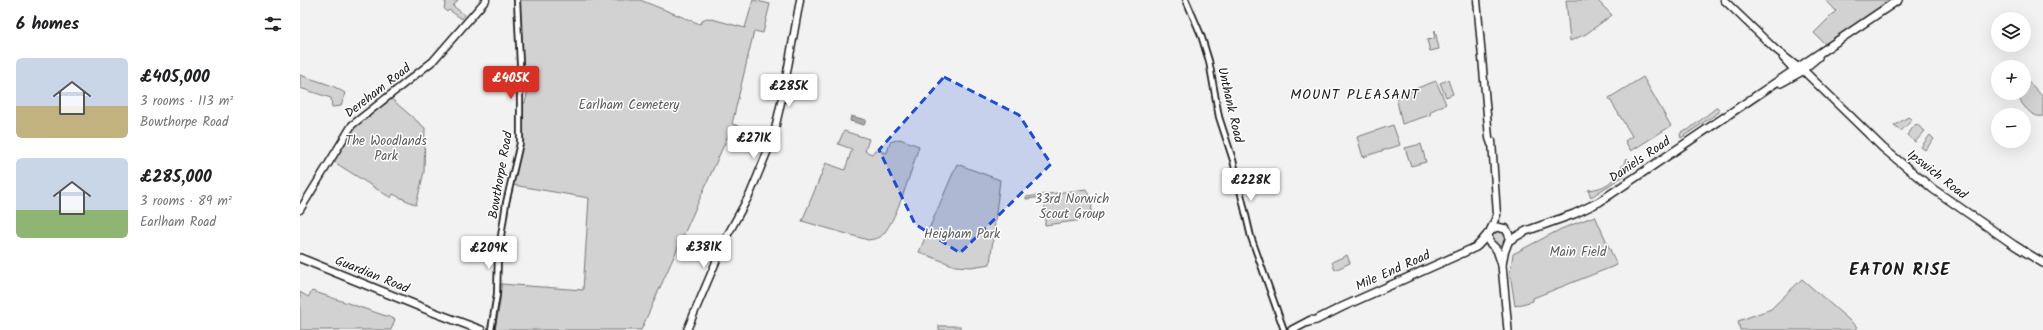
<!DOCTYPE html>
<meta charset="utf-8">
<style>
:root{--surface:#fff;--page:#f2f2f2;--text:#202124;--muted:#757577;--accent:#d93025}
body{margin:0;font-family:Kalam,sans-serif;background:var(--page);color:var(--text);height:100vh;display:flex;flex-direction:column;font-size:15px;white-space:nowrap}
*{box-sizing:border-box;margin:0}
p{font-size:13px;color:var(--muted)}
.icon{flex:none;width:22px;height:22px;fill:none;stroke:currentColor;stroke-width:2;stroke-linecap:round;stroke-linejoin:round}
.map{position:relative;flex:1;overflow:hidden}
.side{display:flex;flex-direction:column;background:var(--surface);width:300px}
.side>*{flex:none}
.buttons{position:absolute;left:1691px;top:12px;display:grid;gap:8px}
.buttons a{display:grid;place-items:center;width:40px;height:40px;border-radius:50%;background:var(--surface);box-shadow:0 4px 16px #0002;font-size:20px}
.price{position:absolute;translate:-50% -34px;padding:0 9px;border-radius:4px;background:#fff;color:#222;font-size:13px;line-height:26px;filter:drop-shadow(0 1px 2px #0008)}
.price::after{content:'';position:absolute;left:50%;top:24px;width:12px;height:9px;margin-left:-6px;background:inherit;clip-path:polygon(0 0,100% 0,50% 100%)}
.price.active{background:var(--accent);color:#fff}
ul{padding:0;list-style:none}
li{display:flex;align-items:center;gap:12px;height:100px;padding:0 16px}
li span{display:grid;place-items:center;flex:none;width:112px;height:80px;border-radius:6px;color:#555}
li>.icon{margin-inline-start:auto}
span .icon{width:48px;height:48px;fill:#fffc;stroke-width:1}
li b{font-size:17px}
h2{display:flex;justify-content:space-between;align-items:center;height:48px;padding:0 16px;font-size:17px}
main{display:flex;flex:1;min-height:0}
.map>svg:first-child{display:block}
.green{fill:#d2d2d2;stroke:#777}
.water{fill:#a8a8a8;stroke:#707070}
.lines{fill:none;stroke-linecap:round;stroke-linejoin:round}
.minor-casing{stroke:#1c1c1c;stroke-width:8}
.major-casing{stroke:#1c1c1c;stroke-width:9}
.highway-casing{stroke:#1c1c1c;stroke-width:10}
.minor{stroke:#fff;stroke-width:4.5}
.major{stroke:#fff;stroke-width:6}
.highway{stroke:#fff;stroke-width:7}
.marked{fill:#1d4ed8;fill-opacity:0.2;stroke:#1d4ed8;stroke-width:3;stroke-dasharray:8 5;stroke-linejoin:round}
.labels{text-anchor:middle;dominant-baseline:central;stroke-width:3;stroke-linejoin:round;paint-order:stroke}
.street-label{font-size:13px;fill:#1c1c1c;stroke:#fff}
.park-label{font-size:13px;fill:#5c5c5c;stroke:#fff}
.neighbourhood-label{font-size:14px;letter-spacing:1px;fill:#1c1c1c;stroke:#fff}
.district-label{font-size:17px;font-weight:bold;letter-spacing:1px;fill:#1c1c1c;stroke:#fff}
</style>
<main>
<section class="side">
<h2>6 homes<svg class="icon" aria-label="filters" viewBox="0 0 24 24"><path d="M4 7h16M4 17h16"/><circle cx="9" cy="7" r="2"/><circle cx="15" cy="17" r="2"/></svg></h2>
<ul>
<li><span style="background:linear-gradient(#c9d6e8 60%,#c2b280 0)"><svg class="icon" aria-label="home" viewBox="0 0 24 24"><path d="M3 11l9-7 9 7M6 9v11h12V9"/></svg></span><div><b>£405,000</b><p>3 rooms · 113 m²</p><p>Bowthorpe Road</p></div></li>
<li><span style="background:linear-gradient(#c9d6e8 65%,#8fb573 0)"><svg class="icon" aria-label="home" viewBox="0 0 24 24"><path d="M3 11l9-7 9 7M6 9v11h12V9"/></svg></span><div><b>£285,000</b><p>3 rooms · 89 m²</p><p>Earlham Road</p></div></li>
</ul>
</section>
<div class="map">
<svg width="1743" height="330" viewBox="0 0 1743 330">
<rect width="100%" height="100%" fill="#f2f2f2"/>
<filter id="ink" filterUnits="userSpaceOnUse"><feTurbulence type="fractalNoise" baseFrequency=".025" numOctaves="2"/><feDisplacementMap in="SourceGraphic" scale="8" xChannelSelector="R" yChannelSelector="G"/><feConvolveMatrix kernelMatrix="1 2 1 2 8 2 1 2 1" color-interpolation-filters="sRGB"/></filter>
<g filter="url(#ink)">
<g class="green">
<polygon points="141,0 158,0 153,6 165,15 162,19 149,10 147,12 144,8 146,2"/>
<polygon points="220,0 340,0 400,24 404,19 408,18 445,28 453,0 470,4 463,33 454,31 432,124 467,134 466,138 431,129 341,330 195,330 200,302 201,284 283,290 289,198 213,185 222,147 222,103 225,103 231,77 223,75"/>
<polygon points="1266,0 1297,0 1312,15 1286,34 1270,41"/>
<polygon points="1526,0 1590,0 1525,44 1514,33 1536,11"/>
<polygon points="1135,30 1139,49 1130,51 1127,40 1134,39"/>
<polygon points="0,75 33,86 45,93 41,106 32,107 31,98 0,88"/>
<polygon points="1343,77 1371,126 1331,151 1325,141 1332,136 1309,98"/>
<polygon points="1148,80 1153,94 1146,97 1140,83"/>
<path d="M1724 80 1729 82 1743 97V116C1731 119 1722 103 1716 95L1715 93H1724Z"/>
<polygon points="1136,81 1146,104 1131,111 1130,115 1102,124 1096,96"/>
<polygon points="88,96 125,128 124,172 116,205 93,194 91,198 31,160 52,128"/>
<polygon points="1416,108 1419,109 1419,112 1381,138 1380,135 1382,131 1388,130"/>
<polygon points="1608,117 1612,120 1601,131 1594,126"/>
<polygon points="1616,124 1625,131 1615,142 1607,135"/>
<polygon points="1093,125 1100,145 1063,157 1057,137"/>
<path d="M544 131 569 139 565 151 572 154 575 150 587 153 590 142 600 139 619 146C613 165 595 227 580 237 577 239 573 239 568 240L502 221 526 163 545 170 552 149 538 144Z"/>
<polygon points="1630,135 1634,139 1625,150 1621,147"/>
<polygon points="1121,144 1126,162 1111,166 1105,148"/>
<path d="M1326 159 1333 163 1325 175 1291 197 1288 190C1311 188 1316 177 1326 159Z"/>
<polygon points="657,164 700,180 690,264 671,267 655,266 619,252"/>
<polygon points="786,189 792,201 791,219 745,225 745,197 726,199 726,197"/>
<polygon points="1295,216 1317,265 1233,298 1233,301 1215,306 1210,273 1213,254 1261,229"/>
<circle cx="1199" cy="238" r="8"/>
<polygon points="1047,255 1050,263 1035,270 1032,262"/>
<polygon points="1502,279 1557,327 1554,330 1440,330 1438,321 1471,309"/>
<polygon points="12,291 95,319 91,330 0,330 0,292 8,297"/>
<rect x="639" y="326" width="21" height="4"/>
</g>
<polygon class="water" points="551,116 566,120 564,125 550,121"/>
<g class="lines">
<g class="minor-casing">
<g id="minor">
<polyline points="886,0 901,35 909,61 919,117 933,160 951,237 984,330"/>
<polyline points="191,330 197,294 198,256 206,203 220,143 220,64 217,0"/>
</g>
</g>
<g class="major-casing">
<g id="major">
<polyline points="1177,0 1189,138 1191,144"/>
<polyline points="1424,0 1475,49 1502,70"/>
<polyline points="1483,58 1494,70"/>
<polyline points="0,210 52,125 133,61 186,0"/>
<polyline points="1190,230 1197,215 1192,141"/>
<polyline points="387,330 427,236 450,194 473,138 484,89 500,0"/>
</g>
</g>
<g class="highway-casing">
<g id="highway">
<polyline points="1503,70 1583,148 1633,189 1714,245 1743,263"/>
<polyline points="1481,83 1499,73 1518,57"/>
<polyline points="1188,234 1189,242 1197,250 1202,265 1208,330"/>
<polyline points="1210,240 1226,231 1274,214 1299,202 1598,0"/>
<polyline points="0,258 133,312 181,330"/>
<path d="M1008 322 1016 320 1042 307 1176 247C1184 241 1188 230 1197 227L1206 229 1210 237 1204 253 1202 265"/>
<polyline points="992,330 1011,320"/>
</g>
</g>
<use href="#minor" class="minor"/>
<use href="#major" class="major"/>
<use href="#highway" class="highway"/>
</g>
</g>
<path class="marked" d="M644 77 719 115 751 164 660 253 615 224 579 150Z"/>
<g class="labels">
<g class="street-label">
<text transform="translate(78 91) rotate(-38)">Dereham Road</text>
<text transform="translate(930 105) rotate(77)">Unthank Road</text>
<text transform="translate(1340 160) rotate(-34)">Daniels Road</text>
<text transform="translate(201 175) rotate(-80)">Bowthorpe Road</text>
<text transform="translate(1637 175) rotate(38)">Ipswich Road</text>
<text transform="translate(1093 271) rotate(-24)">Mile End Road</text>
<text transform="translate(72 275) rotate(22)">Guardian Road</text>
</g>
<g class="park-label">
<text x="329" y="105">Earlham Cemetery</text>
<text x="86" y="141">The Woodlands<tspan x="86" dy="15">Park</tspan></text>
<text x="772" y="199">33rd Norwich<tspan x="772" dy="15">Scout Group</tspan></text>
<text x="662" y="234">Heigham Park</text>
<text x="1278" y="252">Main Field</text>
</g>
<g class="neighbourhood-label">
<text x="1055" y="95">MOUNT PLEASANT</text>
</g>
<g class="district-label">
<text x="1600" y="270">EATON RISE</text>
</g>
</g>
</svg>
<div class="buttons">
<a><svg class="icon" aria-label="layers" viewBox="0 0 24 24"><path d="M12 4l9 5-9 5-9-5zM3 14l9 5 9-5"/></svg></a>
<a>+</a>
<a>−</a>
</div>
<b class="price active" style="left:211px;top:100px">£405K</b>
<b class="price" style="left:489px;top:108px">£285K</b>
<b class="price" style="left:454px;top:160px">£271K</b>
<b class="price" style="left:951px;top:202px">£228K</b>
<b class="price" style="left:404px;top:269px">£381K</b>
<b class="price" style="left:189px;top:270px">£209K</b>
</div>
</main>
